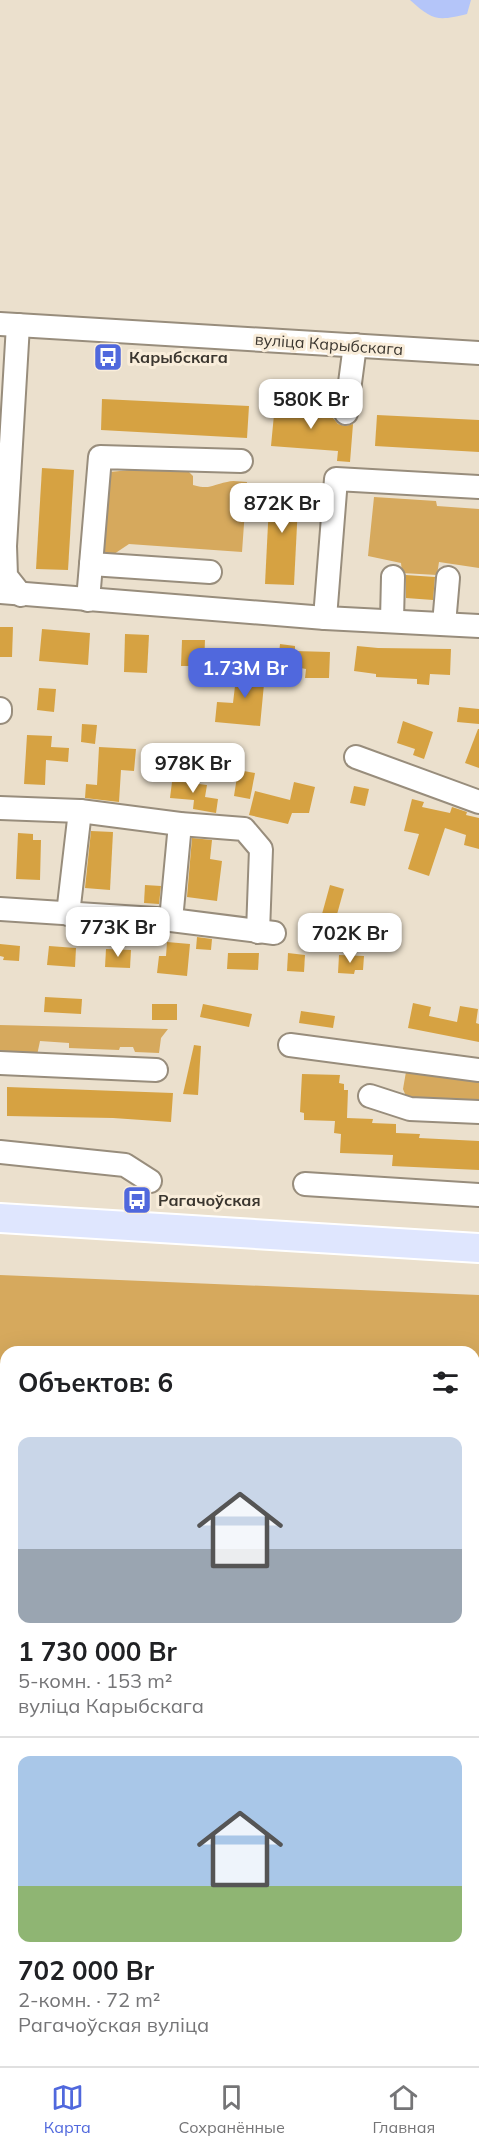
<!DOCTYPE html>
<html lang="ru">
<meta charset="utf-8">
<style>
:root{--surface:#fff;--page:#f2f2f2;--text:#202124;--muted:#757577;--line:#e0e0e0;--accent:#5068dd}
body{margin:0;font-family:Mulish,sans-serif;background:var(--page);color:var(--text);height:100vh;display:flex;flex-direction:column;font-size:22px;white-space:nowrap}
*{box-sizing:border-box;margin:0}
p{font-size:20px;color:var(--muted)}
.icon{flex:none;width:33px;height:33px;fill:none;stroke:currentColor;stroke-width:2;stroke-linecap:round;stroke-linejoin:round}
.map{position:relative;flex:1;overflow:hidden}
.drawer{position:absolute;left:0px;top:1346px;width:480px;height:722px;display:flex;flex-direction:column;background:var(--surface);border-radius:18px 18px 0 0;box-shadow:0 6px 24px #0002}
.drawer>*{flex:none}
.price{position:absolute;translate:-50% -51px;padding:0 14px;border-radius:12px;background:#fff;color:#222;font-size:20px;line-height:39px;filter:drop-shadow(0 2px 3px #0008)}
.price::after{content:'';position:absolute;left:50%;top:36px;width:18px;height:14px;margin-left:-9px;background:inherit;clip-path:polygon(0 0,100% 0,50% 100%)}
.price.on{background:var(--accent);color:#fff}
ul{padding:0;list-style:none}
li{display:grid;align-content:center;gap:12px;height:318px;padding:0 18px}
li+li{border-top:2px solid var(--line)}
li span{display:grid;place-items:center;height:186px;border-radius:12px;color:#555}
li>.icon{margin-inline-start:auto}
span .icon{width:108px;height:108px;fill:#fffc;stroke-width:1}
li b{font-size:26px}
h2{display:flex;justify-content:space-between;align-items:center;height:72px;padding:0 18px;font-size:26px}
.menu{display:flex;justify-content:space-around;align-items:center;height:84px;border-top:2px solid var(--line);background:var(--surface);font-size:16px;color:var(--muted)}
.menu a{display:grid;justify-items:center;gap:3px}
.menu .on{color:var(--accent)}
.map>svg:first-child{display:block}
.green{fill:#d6a95d;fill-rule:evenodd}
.water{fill:#b4c5f9}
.building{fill:#d6a242}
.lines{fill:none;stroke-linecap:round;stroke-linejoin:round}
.minor-casing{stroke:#988d7c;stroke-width:26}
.major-casing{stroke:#fff;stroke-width:32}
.minor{stroke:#fff;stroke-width:22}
.major{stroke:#dfe6fe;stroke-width:28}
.labels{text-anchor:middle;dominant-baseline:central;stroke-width:6;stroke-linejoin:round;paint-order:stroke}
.street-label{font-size:16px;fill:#3b362f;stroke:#f9edda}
.poi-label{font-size:16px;font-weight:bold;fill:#3b362f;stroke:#f9edda;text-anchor:start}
</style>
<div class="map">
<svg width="479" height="2066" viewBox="0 0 479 2066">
<rect width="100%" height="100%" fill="#ebe0cd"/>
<g class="green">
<path d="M159 467 187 470 193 476V485C211 490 211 485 227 482 233 480 241 482 247 482L242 552 129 544 114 554 103 553 110 472Z"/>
<polygon points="374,497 436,501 437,506 479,509 479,568 439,562 437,575 402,573 401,563 368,556"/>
<polygon points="0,1025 168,1029 161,1038 159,1053 135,1052 133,1047 120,1047 119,1050 69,1048 69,1043 40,1041 36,1060 0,1058"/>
<polygon points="407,1066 479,1081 479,1108 407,1099 403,1089"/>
<path d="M0 1275 479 1295V2066H0ZM6 1352H474V2061H6Z"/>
</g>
<path class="water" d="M410 0H471L467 14C438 21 433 21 410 0Z"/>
<g class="building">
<polygon points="102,399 249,406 247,438 101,430"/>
<polygon points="275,404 333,409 333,418 338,424 345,426 353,424 350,462 337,461 338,451 271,446"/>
<polygon points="377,415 479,420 479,452 375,446"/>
<polygon points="42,468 74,470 68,570 36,569"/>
<polygon points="270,484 299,485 294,585 265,584"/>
<polygon points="406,575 435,577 433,600 406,598"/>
<polygon points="0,627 13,627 12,657 0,657"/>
<polygon points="42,629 90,633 88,665 39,661"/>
<polygon points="125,634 149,635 147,673 124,672"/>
<polygon points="182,640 205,640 204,666 181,666"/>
<polygon points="280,644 295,646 295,651 330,652 329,678 305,678 306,669 278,664"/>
<polygon points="357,646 378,648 451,649 450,675 430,674 429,685 417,684 417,679 376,677 376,674 354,671"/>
<polygon points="246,661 266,663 260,726 215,722 217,702 233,703 235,686 243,687"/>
<polygon points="39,688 56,689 54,712 37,710"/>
<polygon points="459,707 479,709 479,724 457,722"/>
<polygon points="403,721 433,732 424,759 413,755 415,749 397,743"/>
<polygon points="82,724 97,725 95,744 81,742"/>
<polygon points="478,729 479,729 479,768 465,763"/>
<polygon points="27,735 52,736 51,747 69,748 68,762 46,760 45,785 24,784"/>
<polygon points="99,747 136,749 134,771 121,770 119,802 85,798 86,784 97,785"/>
<polygon points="238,770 255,773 250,799 234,796"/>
<polygon points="173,774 184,775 183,782 207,785 205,797 218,799 216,813 193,809 194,800 170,798"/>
<polygon points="294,782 315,787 309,813 292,813 288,824 249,815 255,791 290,800"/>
<polygon points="354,786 369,789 365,806 350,803"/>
<polygon points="412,799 424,802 422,807 450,813 452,807 467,812 466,815 479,818 479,849 464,845 466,835 445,828 429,876 408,869 419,834 404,831"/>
<polygon points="91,831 113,832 110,890 85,888"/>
<polygon points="18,833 33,834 33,840 41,840 40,880 16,879"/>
<polygon points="192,838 212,840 210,859 222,861 217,901 187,897"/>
<polygon points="145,885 161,886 159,904 144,903"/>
<polygon points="330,885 344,889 336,918 322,914"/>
<polygon points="197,937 212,939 211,950 196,949"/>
<polygon points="167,942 190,944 187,976 157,973 159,956 166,956"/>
<polygon points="0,944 20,946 19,961 3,960 4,957 0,956"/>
<polygon points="49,946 76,948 75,967 47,965"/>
<polygon points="106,949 131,950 130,968 105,967"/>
<polygon points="228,953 259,953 258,970 227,969"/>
<polygon points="288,953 305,955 304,972 287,971"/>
<polygon points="339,955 364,956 363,970 355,970 354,974 338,973"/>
<polygon points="45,997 82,999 81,1014 44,1012"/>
<polygon points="413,1003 431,1007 429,1016 457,1022 460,1006 478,1009 476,1023 479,1024 479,1042 408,1028"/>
<rect x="152" y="1004" width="25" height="16"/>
<polygon points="203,1004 252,1014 249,1027 200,1017"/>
<polygon points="301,1011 335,1016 333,1028 299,1023"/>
<polygon points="194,1045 201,1046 198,1095 183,1094"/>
<polygon points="302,1074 340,1075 339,1083 344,1084 344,1090 348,1090 347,1118 373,1119 372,1123 396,1124 396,1133 420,1134 419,1138 479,1141 479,1170 392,1166 393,1155 340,1153 341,1134 334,1133 335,1121 304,1120 304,1113 300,1112"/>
<polygon points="7,1087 173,1093 171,1122 113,1118 7,1116"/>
</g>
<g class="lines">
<g class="minor-casing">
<g id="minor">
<polyline points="0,324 479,353"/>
<polyline points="18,325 5,546 6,576 21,595"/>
<polyline points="346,413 355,345"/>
<polyline points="91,564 210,572"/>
<polyline points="0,592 325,618 479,626"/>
<polyline points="88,600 100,457 241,461"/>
<polyline points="325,618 336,479 479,487"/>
<polyline points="392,620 393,577"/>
<polyline points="444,624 448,578"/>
<polyline points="0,709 0,712"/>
<polyline points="356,757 479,802"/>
<polyline points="0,808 80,811 180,824 244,829 261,849 258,932"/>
<polyline points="0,909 171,920 274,933"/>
<polyline points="68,914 80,811"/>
<polyline points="171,920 180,824"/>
<polyline points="290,1045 479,1070"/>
<polyline points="0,1063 156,1070"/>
<polyline points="370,1096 410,1109 479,1112"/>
<polyline points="0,1152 125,1165 150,1181"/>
<polyline points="305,1184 479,1195"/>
</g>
</g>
<g class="major-casing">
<polyline id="major" points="0,1218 479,1248"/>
</g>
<use href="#minor" class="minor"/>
<use href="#major" class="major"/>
</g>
<defs>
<g id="bus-square" transform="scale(1.5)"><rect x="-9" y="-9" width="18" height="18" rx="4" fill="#5068dd" stroke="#f9edda"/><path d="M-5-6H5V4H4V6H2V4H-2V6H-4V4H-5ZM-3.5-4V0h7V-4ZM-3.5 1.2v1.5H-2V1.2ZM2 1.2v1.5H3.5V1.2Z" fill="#fff"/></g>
</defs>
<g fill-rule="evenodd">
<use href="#bus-square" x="108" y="357"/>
<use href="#bus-square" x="137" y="1200"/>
</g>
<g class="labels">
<g class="street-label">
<text transform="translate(329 344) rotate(4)">вуліца Карыбскага</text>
</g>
<g class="poi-label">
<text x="129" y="357">Карыбскага</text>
<text x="158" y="1200">Рагачоўская</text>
</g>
</g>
</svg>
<b class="price" style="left:311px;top:430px">580K Br</b>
<b class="price" style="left:282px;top:534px">872K Br</b>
<b class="price on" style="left:245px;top:699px">1.73M Br</b>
<b class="price" style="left:193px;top:794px">978K Br</b>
<b class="price" style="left:118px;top:958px">773K Br</b>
<b class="price" style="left:350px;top:964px">702K Br</b>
<section class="drawer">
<h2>Объектов: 6<svg class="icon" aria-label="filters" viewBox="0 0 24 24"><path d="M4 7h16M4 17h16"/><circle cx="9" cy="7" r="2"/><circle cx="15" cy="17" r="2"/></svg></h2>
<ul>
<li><span style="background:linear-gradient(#c9d6e8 60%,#9aa5b1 0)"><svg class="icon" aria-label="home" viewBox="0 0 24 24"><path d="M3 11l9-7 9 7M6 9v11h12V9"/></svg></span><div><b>1 730 000 Br</b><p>5-комн. · 153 m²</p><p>вуліца Карыбскага</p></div></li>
<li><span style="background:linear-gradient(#a9c7e8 70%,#8fb573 0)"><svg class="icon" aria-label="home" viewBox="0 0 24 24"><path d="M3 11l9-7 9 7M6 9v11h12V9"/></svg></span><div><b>702 000 Br</b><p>2-комн. · 72 m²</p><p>Рагачоўская вуліца</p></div></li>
</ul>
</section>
</div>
<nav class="menu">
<a class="on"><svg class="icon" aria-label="map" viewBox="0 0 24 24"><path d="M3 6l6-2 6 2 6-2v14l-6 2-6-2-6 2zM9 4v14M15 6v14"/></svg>Карта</a>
<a><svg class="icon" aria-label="saved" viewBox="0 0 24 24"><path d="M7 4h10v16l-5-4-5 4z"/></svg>Сохранённые</a>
<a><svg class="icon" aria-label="home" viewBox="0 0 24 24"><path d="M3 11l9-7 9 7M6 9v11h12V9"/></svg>Главная</a>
</nav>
